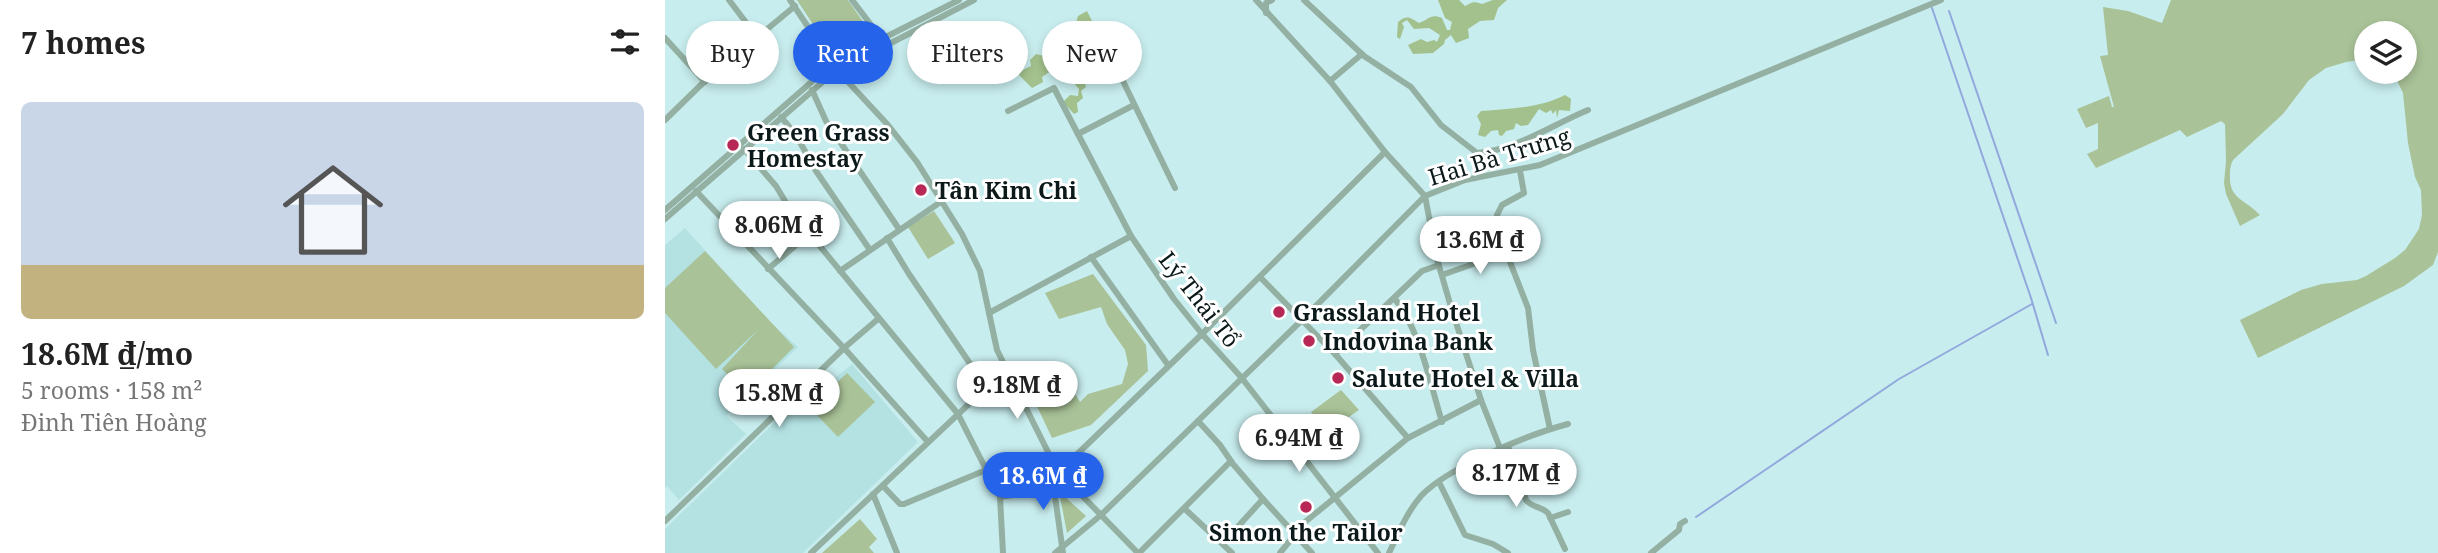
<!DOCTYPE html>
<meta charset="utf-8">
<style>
:root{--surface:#fff;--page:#f6f6f6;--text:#222;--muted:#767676;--accent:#2563eb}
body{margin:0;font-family:"Noto Serif",serif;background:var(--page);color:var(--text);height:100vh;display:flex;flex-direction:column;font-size:26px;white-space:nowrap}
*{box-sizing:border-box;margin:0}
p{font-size:23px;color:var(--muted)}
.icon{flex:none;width:38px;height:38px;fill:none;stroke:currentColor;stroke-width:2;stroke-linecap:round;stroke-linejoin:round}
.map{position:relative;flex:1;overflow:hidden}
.panel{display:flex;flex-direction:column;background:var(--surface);width:665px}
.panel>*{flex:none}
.banner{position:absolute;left:21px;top:21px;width:665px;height:63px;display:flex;gap:14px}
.buttons{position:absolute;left:1689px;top:21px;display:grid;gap:14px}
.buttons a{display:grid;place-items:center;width:63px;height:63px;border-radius:50%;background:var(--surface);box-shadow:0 4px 10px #0003;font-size:35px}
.price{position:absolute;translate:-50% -60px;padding:0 16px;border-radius:24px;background:#fff;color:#222;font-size:23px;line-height:46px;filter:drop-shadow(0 2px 4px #0008)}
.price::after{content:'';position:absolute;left:50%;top:42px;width:21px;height:16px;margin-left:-10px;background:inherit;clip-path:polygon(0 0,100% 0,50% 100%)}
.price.current{background:var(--accent);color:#fff}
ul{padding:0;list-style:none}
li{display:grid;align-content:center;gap:14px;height:371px;padding:0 21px}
li span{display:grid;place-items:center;height:217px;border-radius:10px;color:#555}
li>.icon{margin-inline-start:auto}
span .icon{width:126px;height:126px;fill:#fffc;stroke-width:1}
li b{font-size:30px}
h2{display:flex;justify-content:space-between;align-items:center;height:84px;padding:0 21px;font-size:30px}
.pill{padding:0 24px;border-radius:32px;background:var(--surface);box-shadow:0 4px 10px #0003;font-size:24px;line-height:63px}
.pill.current{background:var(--accent);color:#fff}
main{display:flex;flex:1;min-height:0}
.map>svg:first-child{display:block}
.built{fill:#b4e2e3}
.green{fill:#a9c297}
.forest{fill:#a3c18c}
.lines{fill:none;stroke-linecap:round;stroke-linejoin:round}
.stream{stroke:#91a8dc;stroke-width:2}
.minor{stroke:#94b0a3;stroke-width:6}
.poi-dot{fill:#b82857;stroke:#fff;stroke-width:2.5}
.labels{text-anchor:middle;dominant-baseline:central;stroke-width:6;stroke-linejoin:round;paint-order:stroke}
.poi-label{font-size:23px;font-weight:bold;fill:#0c191a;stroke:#fff;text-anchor:start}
.street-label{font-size:23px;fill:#0c191a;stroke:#fff}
</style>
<main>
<section class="panel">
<h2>7 homes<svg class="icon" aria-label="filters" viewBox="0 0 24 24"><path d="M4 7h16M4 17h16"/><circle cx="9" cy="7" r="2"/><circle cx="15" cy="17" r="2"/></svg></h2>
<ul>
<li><span style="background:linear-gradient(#c9d6e8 75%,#c2b280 0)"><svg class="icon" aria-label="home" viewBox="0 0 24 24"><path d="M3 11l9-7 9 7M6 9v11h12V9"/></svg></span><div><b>18.6M ₫/mo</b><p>5 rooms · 158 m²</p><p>Đinh Tiên Hoàng</p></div></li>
</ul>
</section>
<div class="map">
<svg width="1773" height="553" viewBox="0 0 1773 553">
<rect width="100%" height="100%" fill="#c8edee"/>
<g class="built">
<polygon points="20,228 104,321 133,347 61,416 81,434 14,500 2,486 0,488 0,245"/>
<polygon points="187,364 253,442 138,553 0,553 0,529 150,383 158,388"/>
</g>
<g class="green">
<polygon points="132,0 183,0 208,36 170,58"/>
<path d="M1506 0H1773V252L1768 265 1739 286 1593 358 1575 320 1636 290 1657 284 1692 280 1701 276 1730 258 1740 250 1754 229 1757 215 1756 190 1750 177 1743 143 1738 93 1728 72H1740V33H1701V59L1681 62 1661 68 1644 80 1618 114 1568 160C1565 166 1565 170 1565 177 1564 199 1583 201 1595 215L1575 226 1561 194 1559 183 1561 161 1560 124 1556 121 1522 137 1515 130 1431 168 1422 154 1433 149V123L1421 128 1412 109 1444 96 1447 107H1449L1435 56 1443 55 1438 7 1463 11 1497 23Z"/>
<polygon points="269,211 290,243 263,259 243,227"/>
<polygon points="40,251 129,347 82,394 57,369 93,330 51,369 0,313 0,288"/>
<polygon points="428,274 481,345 483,371 426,425 387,438 360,381 375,376 400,378 415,402 423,394 457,384 463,364 460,350 442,324 436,307 394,319 380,293"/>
<polygon points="182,373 210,402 173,437 145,408"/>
<polygon points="676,390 694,410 663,431 646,412"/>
<polygon points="398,495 421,516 402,533 395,497"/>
<polygon points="195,519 212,539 204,547 209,553 157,553"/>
</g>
<g class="forest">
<path d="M773 0H794L800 6C808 2 808 1 817 4L828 0H842L833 8 829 20 815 21 803 29 804 38 791 43 786 35 780 40 779 44 768 53 748 54 743 45 756 39 762 42 769 40 772 42 775 35 764 28 749 29 742 20 737 23 739 27 735 39 732 37 733 22C742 14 746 18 754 23 763 20 766 13 777 18L782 30H785L787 22 780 18Z"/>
<path d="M422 11 427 21C417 25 416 36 406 40L413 16Z"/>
<polygon points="371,54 395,60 402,71 420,84 421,87 416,91 418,98 412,103 413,112 409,114 398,102 405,95 413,96 414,89 408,82 404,81 399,74 396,77 390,68 377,77 378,82 367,88 352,73 366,66 365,60"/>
<path d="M900 95 906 99 905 111 894 110 892 118 891 110 888 114 886 110 881 113 874 109 863 125 856 126 851 123 849 129 841 131 837 136 834 135 833 130 826 131 820 137 813 135 816 124 812 116 816 111C844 109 875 108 900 95Z"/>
</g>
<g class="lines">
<g class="stream">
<polyline points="1267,8 1366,298 1383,355"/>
<polyline points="1284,11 1391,323"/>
<polyline points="1031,517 1234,379 1367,304"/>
</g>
<g class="minor">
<polyline points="64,0 92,37"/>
<polyline points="125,0 172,70 223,125 252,162 297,234 315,271 332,350 392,470 473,553"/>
<polyline points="187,0 216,38"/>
<polyline points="591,0 665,81 720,152 760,196 772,259 786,307 816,400 835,448"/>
<path d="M639 0 699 56 746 87 776 125 812 153C851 150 887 125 923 110"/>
<polyline points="601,13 601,3 607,0"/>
<polyline points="0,38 40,82"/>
<polyline points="457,79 510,188"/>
<polyline points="665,81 697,54"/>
<polyline points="147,90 161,121 234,229"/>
<polyline points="343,111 389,88 466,236 509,299 537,334 576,377 713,553"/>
<polyline points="116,117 131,135 151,171 205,250"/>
<polyline points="0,120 43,78 130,6"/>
<polyline points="413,134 469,105"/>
<polyline points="79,149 111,186 126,211 293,414 335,497 338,553"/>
<polyline points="855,171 859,193 837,205 832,215 836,239 863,308 868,350 885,429"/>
<polyline points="31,191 179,348 263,442"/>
<polyline points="0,210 167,64 294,0"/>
<polyline points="0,219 168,73 309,0"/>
<polyline points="222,238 244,274 321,387"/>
<polyline points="426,257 503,365"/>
<polyline points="103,269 144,234"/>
<polyline points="175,271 277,201"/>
<polyline points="777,275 811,263 839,247"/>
<polyline points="595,277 670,354 743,438"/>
<path d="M730 299C755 330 765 383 777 422"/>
<polyline points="324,313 466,236"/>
<polyline points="670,354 757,271 774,265"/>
<polyline points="533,421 555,445 568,464 598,499 647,553"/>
<path d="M843 446 861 500C867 508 876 506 883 513L900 549"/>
<polyline points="774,482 800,535 828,544 843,553"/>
<polyline points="218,486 235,504 239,504 321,470"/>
<polyline points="208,494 232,553"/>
<polyline points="335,497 389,489"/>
<polyline points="520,509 567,553"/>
<polyline points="885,518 903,512"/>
<polyline points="0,521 179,348 213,319"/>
<polyline points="558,543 598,499"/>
<polyline points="146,553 341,369"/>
<polyline points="390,553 436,515 637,320 760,196 800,180 875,165 1276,0"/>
<polyline points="398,553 389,489 392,470 404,462 537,334 720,152"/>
<polyline points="474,553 566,461"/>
<polyline points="615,553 640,522 743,438 816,400"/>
<path d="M724 553C733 534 742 512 756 496 783 467 865 434 903 424"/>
<polyline points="986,553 1014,530 1015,524 1020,521"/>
</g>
</g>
<g class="poi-dot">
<circle cx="68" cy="145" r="7"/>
<circle cx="256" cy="190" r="7"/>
<circle cx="614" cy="312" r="7"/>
<circle cx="644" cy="341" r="7"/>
<circle cx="673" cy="378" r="7"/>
<circle cx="641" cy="507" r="7"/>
</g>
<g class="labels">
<g class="poi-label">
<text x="82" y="132">Green Grass<tspan x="82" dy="26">Homestay</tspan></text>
<text x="270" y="190">Tân Kim Chi</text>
<text x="628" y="312">Grassland Hotel</text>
<text x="658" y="341">Indovina Bank</text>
<text x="687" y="378">Salute Hotel &amp; Villa</text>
<text x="641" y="532" text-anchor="middle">Simon the Tailor</text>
</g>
<g class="street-label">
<text transform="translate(834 156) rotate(-17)">Hai Bà Trưng</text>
<text transform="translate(535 299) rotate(52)">Lý Thái Tổ</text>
</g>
</g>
</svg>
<div class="buttons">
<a><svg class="icon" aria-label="layers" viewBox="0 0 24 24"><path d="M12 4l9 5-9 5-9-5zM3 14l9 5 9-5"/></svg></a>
</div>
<b class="price" style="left:114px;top:261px">8.06M ₫</b>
<b class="price" style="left:815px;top:276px">13.6M ₫</b>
<b class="price" style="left:352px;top:421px">9.18M ₫</b>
<b class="price" style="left:114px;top:429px">15.8M ₫</b>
<b class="price" style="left:634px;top:474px">6.94M ₫</b>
<b class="price" style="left:851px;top:509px">8.17M ₫</b>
<b class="price current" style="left:378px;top:512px">18.6M ₫</b>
<div class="banner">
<a class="pill">Buy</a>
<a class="pill current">Rent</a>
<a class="pill">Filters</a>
<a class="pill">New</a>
</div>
</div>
</main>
